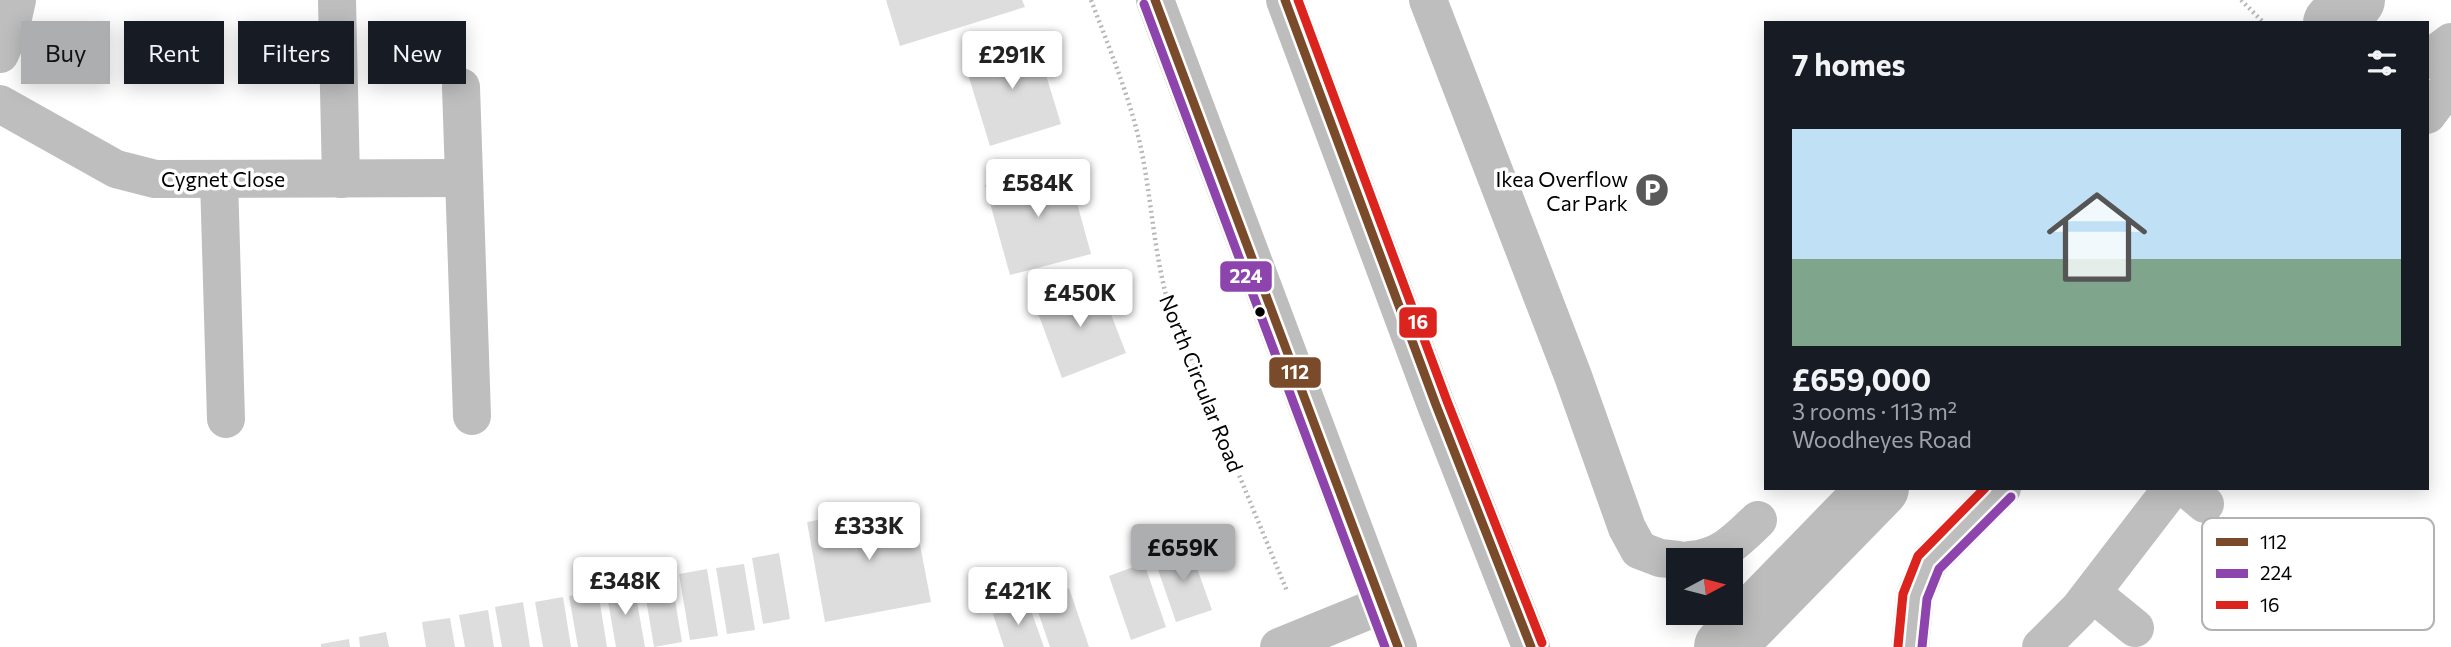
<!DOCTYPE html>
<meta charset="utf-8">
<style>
:root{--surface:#171b24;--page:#242831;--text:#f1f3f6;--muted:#9ea1a6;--line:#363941;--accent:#adaeaf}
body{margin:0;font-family:Commissioner,sans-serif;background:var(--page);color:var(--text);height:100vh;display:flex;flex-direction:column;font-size:26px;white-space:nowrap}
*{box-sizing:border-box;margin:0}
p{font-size:23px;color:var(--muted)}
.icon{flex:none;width:38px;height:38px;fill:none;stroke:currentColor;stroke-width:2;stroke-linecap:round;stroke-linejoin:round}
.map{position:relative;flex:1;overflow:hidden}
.details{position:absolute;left:1764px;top:21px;width:665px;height:469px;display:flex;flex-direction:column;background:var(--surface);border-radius:0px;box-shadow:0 4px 18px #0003}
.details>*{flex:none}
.banner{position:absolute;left:21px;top:21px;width:665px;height:63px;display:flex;gap:14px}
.needle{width:46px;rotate:83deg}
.controls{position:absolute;left:1666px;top:548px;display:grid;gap:14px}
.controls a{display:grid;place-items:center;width:77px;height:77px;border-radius:0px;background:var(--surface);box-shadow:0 4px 18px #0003;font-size:35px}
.price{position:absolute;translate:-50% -60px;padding:0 16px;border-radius:7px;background:#fff;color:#222;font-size:23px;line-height:46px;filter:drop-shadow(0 2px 4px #0008)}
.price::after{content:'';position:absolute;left:50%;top:42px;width:21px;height:16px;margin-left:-10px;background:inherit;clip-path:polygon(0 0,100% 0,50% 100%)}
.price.on{background:var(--accent);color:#111}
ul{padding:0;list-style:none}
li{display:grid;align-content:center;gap:14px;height:371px;padding:0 28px}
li+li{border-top:2px solid var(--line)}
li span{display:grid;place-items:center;height:217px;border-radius:0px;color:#555}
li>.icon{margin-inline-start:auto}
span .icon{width:126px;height:126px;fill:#fffc;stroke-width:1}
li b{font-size:30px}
h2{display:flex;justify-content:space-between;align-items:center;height:84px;padding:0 28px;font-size:30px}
.pill{padding:0 24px;border-radius:0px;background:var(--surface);box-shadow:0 4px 18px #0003;font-size:24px;line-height:63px}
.pill.on{background:var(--accent);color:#111}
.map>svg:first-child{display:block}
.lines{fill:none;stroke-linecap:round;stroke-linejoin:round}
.canal{stroke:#bcbcbc;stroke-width:60}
.building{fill:#ddd}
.path{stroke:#b8b8b8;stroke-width:4.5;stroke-dasharray:2 3.5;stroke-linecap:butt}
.minor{stroke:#bebebe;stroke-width:38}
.highway{stroke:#bdbdbd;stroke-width:38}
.bus-1-casing{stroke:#fff;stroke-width:14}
.bus-2-casing{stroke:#fff;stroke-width:14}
.bus-3-casing{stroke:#fff;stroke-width:14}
.bus-1{stroke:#7a4b2a;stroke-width:9}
.bus-2{stroke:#8e44ad;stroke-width:9}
.bus-3{stroke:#dc241f;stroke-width:9}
.bus-dot{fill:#000;stroke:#fff;stroke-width:2.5}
.labels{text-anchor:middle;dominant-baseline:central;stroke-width:7;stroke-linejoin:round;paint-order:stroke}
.street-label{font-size:21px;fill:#000;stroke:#fff}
.poi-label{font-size:21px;fill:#000;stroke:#fff;text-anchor:end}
.key{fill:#fff;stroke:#b2b2b2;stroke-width:2}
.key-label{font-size:19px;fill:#000}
.line-badge{stroke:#fff;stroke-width:2.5}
.badge-label{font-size:19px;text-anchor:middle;font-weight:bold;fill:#fff}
</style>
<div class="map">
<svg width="2451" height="647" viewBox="0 0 2451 647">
<rect width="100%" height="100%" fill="#fff"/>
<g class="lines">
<g class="canal">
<polyline points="2333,23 2355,0"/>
<polyline points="1724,647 1879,488"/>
</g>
</g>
<g class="building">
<polygon points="886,0 1022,0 1025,7 900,46"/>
<polygon points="1034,36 1061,124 990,146 963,58"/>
<polygon points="1066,163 1091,254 1010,275 985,185"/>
<polygon points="1098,281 1126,353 1062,378 1035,305"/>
<polygon points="912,503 931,602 825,622 807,522"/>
<polygon points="1189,546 1212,610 1176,622 1154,558"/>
<polygon points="779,553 790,619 763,624 752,558"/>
<polygon points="1144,563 1166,627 1131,640 1109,576"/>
<polygon points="744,564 755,630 727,634 716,568"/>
<polygon points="707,569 718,636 690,640 679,574"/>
<polygon points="671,576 682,642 654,647 643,581"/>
<polygon points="634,585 645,647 616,647 606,590"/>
<polygon points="1069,588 1089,647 1050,647 1034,600"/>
<polygon points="598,591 607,647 578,647 569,596"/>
<polygon points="563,597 571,647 543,647 535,602"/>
<polygon points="523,602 530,647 502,647 495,607"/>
<polygon points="1028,602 1044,647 1004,647 993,614"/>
<polygon points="488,610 494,647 465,647 459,615"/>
<polygon points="450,618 455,647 426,647 422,622"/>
<polygon points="386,632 389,647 360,647 359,637"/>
<polygon points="349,639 350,647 321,647 321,644"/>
</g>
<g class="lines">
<g class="path">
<path d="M1091 0C1110 50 1131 100 1142 153 1152 204 1154 254 1169 306L1287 591"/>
<polyline points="2241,0 2264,23"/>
</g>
<g class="minor">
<polyline points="337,0 341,179"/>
<polyline points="1428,0 1573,376 1627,528 1639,550 1660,558 1678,560"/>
<polyline points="0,54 10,31 17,0"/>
<polyline points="2427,60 2451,42"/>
<polyline points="461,87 472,416"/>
<polyline points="0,104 116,169 155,179 464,178"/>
<polyline points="2427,115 2451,83"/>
<polyline points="219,179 226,419"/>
<polyline points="2186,488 2205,504"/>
<path d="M1690 560C1721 558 1737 540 1758 520"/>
<polyline points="2092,593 2135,628"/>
<polyline points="1279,647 1382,605"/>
<polyline points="1910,647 1915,596 1929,562 2002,488"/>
<polyline points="2041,647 2079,609 2172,488"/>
</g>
<g class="highway">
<polyline points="1155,0 1398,647"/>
<polyline points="1285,0 1436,405 1531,647"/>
</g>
<g class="bus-1-casing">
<g id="bus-1">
<polyline points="1155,0 1398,647"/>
<polyline points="1285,0 1436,405 1531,647"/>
</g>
</g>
<g class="bus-2-casing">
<g id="bus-2">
<polyline points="1144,4 1385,647"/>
<polyline points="1922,647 1927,599 1939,569 2011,497"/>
</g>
</g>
<g class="bus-3-casing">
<g id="bus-3">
<polyline points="1298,0 1447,401 1542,643"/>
<polyline points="1898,646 1903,594 1918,556 1985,488"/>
</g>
</g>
<use href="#bus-1" class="bus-1"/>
<use href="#bus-2" class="bus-2"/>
<use href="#bus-3" class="bus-3"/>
</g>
<defs>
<g id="parking-disc" transform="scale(1.75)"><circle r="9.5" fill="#595959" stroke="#fff"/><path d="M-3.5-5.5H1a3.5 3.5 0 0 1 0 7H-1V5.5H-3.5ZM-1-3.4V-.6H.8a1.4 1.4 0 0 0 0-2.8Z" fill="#fff"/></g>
</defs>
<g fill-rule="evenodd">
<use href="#parking-disc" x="1652" y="190"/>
</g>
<circle class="bus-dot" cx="1260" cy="312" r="6"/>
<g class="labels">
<g class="street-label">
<text x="223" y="178">Cygnet Close</text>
<text transform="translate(1202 383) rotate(68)">North Circular Road</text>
</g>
<g class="poi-label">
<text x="1628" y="178">Ikea Overflow<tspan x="1628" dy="24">Car Park</tspan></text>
</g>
</g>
<rect x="2202" y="518" width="232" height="112" rx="10" class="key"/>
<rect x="2216" y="538" width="32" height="8" fill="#7a4b2a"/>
<rect x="2216" y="569" width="32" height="9" fill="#8e44ad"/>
<rect x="2216" y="601" width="32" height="8" fill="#dc241f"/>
<g class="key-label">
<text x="2260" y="549">112</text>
<text x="2260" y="580">224</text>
<text x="2260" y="612">16</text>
</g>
<g class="line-badge">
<rect x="1219" y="260" width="54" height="33" rx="7" fill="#8e44ad"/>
<rect x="1398" y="306" width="40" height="33" rx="7" fill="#dc241f"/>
<rect x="1268" y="356" width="54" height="33" rx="7" fill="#7a4b2a"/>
</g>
<g class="badge-label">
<text x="1246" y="283">224</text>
<text x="1418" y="329">16</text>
<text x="1295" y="379">112</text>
</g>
</svg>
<div class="controls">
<a><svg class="needle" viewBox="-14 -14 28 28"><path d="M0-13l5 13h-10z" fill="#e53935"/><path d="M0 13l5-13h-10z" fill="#9ea1a6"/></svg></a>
</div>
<b class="price" style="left:1012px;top:91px">£291K</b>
<b class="price" style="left:1038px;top:219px">£584K</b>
<b class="price" style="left:1080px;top:329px">£450K</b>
<b class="price" style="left:869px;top:562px">£333K</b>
<b class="price on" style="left:1183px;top:584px">£659K</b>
<b class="price" style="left:625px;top:617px">£348K</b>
<b class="price" style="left:1018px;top:627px">£421K</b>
<div class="banner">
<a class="pill on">Buy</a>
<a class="pill">Rent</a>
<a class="pill">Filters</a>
<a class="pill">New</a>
</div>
<section class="details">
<h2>7 homes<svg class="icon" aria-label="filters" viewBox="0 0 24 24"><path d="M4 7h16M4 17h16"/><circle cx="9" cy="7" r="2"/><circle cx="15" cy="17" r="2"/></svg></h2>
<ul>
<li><span style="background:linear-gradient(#bfe0f5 60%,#7fa58c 0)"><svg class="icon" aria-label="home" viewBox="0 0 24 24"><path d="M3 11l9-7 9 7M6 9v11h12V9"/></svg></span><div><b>£659,000</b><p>3 rooms · 113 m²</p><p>Woodheyes Road</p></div></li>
</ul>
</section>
</div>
